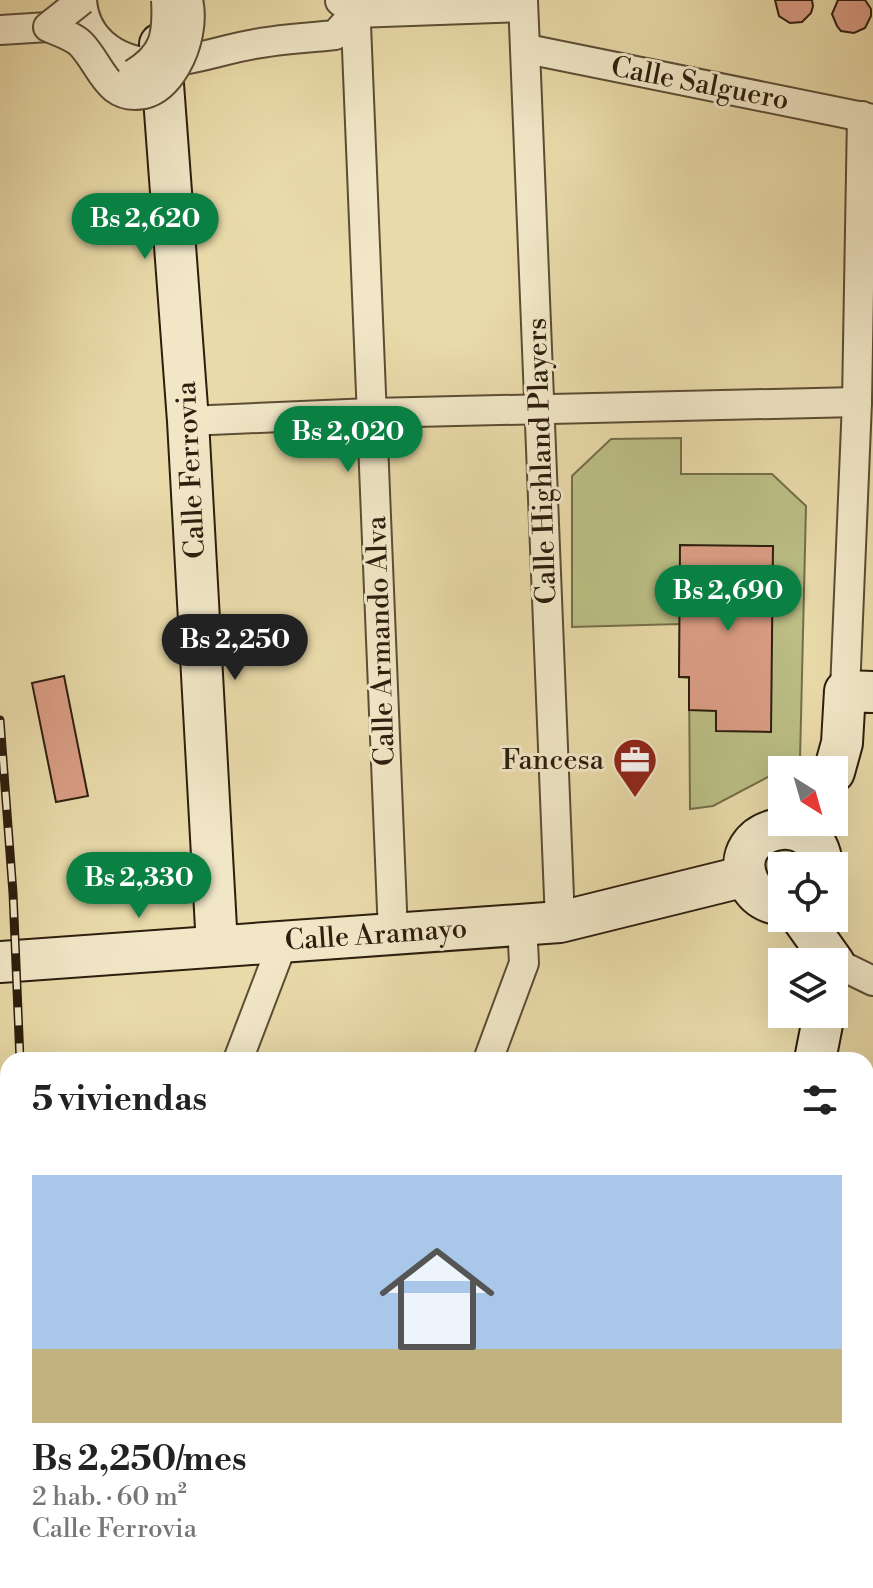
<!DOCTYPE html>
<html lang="es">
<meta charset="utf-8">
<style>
:root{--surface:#fff;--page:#f6f6f6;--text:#222;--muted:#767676;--line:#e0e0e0;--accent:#0b8043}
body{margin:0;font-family:"Libre Bodoni",serif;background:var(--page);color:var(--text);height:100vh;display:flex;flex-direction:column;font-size:30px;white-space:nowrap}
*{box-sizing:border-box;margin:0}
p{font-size:26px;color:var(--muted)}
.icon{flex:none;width:44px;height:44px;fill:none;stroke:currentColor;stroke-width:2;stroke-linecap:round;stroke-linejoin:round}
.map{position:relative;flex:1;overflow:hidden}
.drawer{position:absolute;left:0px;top:1052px;width:874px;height:536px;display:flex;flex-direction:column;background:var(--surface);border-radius:24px 24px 0 0;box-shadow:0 8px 32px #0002}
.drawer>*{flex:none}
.needle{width:52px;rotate:143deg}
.fabs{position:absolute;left:768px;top:756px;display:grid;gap:16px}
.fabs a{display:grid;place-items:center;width:80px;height:80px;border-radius:0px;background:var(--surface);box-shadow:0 8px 32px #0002;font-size:40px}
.price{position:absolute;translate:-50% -68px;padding:0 18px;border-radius:28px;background:var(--accent);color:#fff;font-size:26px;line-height:52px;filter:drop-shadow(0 2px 4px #0008)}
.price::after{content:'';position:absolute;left:50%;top:48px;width:24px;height:18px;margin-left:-12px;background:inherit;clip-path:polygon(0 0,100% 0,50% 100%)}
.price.active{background:#222;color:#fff}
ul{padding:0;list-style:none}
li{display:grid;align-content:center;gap:16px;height:424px;padding:0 32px}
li+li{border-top:2px solid var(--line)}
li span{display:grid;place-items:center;height:248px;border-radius:0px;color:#555}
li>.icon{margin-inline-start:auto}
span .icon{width:144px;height:144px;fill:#fffc;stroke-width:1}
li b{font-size:34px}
h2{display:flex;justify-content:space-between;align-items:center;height:96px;padding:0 32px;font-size:34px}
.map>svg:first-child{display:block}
.green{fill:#bbbe85;stroke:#746e4a;stroke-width:2}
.building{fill:#da9d85;stroke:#2d1e0e;stroke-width:2}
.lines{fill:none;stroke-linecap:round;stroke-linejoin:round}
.street-casing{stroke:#5c4d35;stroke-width:32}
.secondary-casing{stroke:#2d1e0e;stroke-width:44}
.street{stroke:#f1e7c7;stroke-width:28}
.secondary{stroke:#f1e7c7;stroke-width:40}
.rail-casing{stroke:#2d1e0e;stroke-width:9}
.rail{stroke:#f1e7c7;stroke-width:6;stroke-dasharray:18;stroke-linecap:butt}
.street-bridge-casing{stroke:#5c4d35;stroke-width:32;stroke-linecap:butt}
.street-bridge{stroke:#f1e7c7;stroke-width:28}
.labels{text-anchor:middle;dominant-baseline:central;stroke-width:6;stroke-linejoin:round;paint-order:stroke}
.street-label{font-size:28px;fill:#2d1e0e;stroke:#f1e7c7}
.poi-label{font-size:28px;fill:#2d1e0e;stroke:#f1e7c7;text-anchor:end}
</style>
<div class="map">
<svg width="873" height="1588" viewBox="0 0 873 1588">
<rect width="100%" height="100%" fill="#e9daa9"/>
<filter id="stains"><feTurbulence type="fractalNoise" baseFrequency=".0025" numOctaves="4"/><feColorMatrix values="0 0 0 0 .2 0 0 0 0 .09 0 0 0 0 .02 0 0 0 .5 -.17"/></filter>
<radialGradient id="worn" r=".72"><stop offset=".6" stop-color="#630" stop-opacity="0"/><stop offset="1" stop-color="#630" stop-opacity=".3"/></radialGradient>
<g class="green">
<polygon points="681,438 681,474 772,474 806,506 800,760 713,806 690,809 689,678 679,677 680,624 572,627 572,476 611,439"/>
<polygon points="788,842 809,866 782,866 782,889 766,880 763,857"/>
</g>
<g class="building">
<polygon points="775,0 812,0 813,6 811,13 802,22 790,23 779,16"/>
<polygon points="838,0 865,0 871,9 871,16 865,28 854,33 841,31 837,26 832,14"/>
<polygon points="680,545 773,546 771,732 716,731 716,711 689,710 689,677 679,677"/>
<polygon points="64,676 88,796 56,802 32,683"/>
</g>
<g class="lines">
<g class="street-casing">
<g id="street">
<path d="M82 0C83 17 90 32 102 43 145 82 205 52 255 44 281 39 308 38 335 35L355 13"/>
<polyline points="355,0 393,934"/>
<polyline points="523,0 560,922"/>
<polyline points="340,1 355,13 523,7"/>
<polyline points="0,30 48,27"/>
<polyline points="527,49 873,119"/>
<polyline points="188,421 371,413 857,402"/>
<polyline points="845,691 857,402 862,116"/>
<polyline points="834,962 873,981"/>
<polyline points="238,1060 283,942"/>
<polyline points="488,1060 524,963 522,924"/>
<polyline points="866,1491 873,1492"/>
<polyline points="40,1588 43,1580"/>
<polyline points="289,1588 292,1580"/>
<polyline points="482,1588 483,1580"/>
</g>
</g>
<g class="secondary-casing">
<g id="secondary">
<polyline points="160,44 188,421 217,946"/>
<polyline points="834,772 842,743 845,691 873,692"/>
<path d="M782 905C766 903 755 896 748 881 725 828 818 803 822 866"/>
<polyline points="802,918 834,963"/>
<polyline points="0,962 560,922 746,876"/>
<polyline points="815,1060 824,1014"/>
<polyline points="718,1588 720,1580"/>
</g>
</g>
<use href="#street" class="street"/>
<use href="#secondary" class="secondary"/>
<g class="rail-casing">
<g id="rail">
<polyline points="0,720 13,893 20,1060"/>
<polyline points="0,1371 8,1319"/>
</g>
</g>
<use href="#rail" class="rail"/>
<g class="street-bridge-casing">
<g id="street-bridge">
<path d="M82 0 48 27C59 32 73 36 81 44 102 66 107 101 144 94 158 91 169 78 176 66 187 47 193 21 188 0"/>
<path d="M133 74C165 55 168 35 166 0"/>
</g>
</g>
<use href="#street-bridge" class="street-bridge"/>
</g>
<defs>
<g id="office-pin" transform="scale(2.3)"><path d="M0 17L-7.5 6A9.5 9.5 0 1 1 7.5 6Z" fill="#8f2418" stroke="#f1e7c7"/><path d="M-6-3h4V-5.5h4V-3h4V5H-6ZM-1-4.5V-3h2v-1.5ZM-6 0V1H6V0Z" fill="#fff"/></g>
</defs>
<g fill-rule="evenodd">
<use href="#office-pin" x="635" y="760"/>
</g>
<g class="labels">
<g class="street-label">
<text transform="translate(700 84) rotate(11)">Calle Salguero</text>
<text transform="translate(542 461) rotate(-92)">Calle Highland Players</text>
<text transform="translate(191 470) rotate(-93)">Calle Ferrovia</text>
<text transform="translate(381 641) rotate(-92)">Calle Armando Alva</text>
<text transform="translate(376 935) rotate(-4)">Calle Aramayo</text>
</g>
<g class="poi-label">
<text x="604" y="760">Fancesa</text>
</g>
</g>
<rect width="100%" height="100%" filter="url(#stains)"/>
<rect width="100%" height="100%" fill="url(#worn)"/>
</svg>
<div class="fabs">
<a><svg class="needle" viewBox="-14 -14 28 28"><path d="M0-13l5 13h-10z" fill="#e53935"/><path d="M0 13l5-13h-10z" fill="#767676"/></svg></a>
<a><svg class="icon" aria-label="locate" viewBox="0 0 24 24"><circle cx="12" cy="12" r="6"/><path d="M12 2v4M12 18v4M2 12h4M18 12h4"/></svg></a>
<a><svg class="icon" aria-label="layers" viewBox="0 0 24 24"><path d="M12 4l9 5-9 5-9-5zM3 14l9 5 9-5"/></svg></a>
</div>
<b class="price" style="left:145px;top:261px">Bs 2,620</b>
<b class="price" style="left:348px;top:474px">Bs 2,020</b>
<b class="price" style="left:728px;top:633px">Bs 2,690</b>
<b class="price active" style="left:235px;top:682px">Bs 2,250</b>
<b class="price" style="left:139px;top:920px">Bs 2,330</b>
<section class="drawer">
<h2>5 viviendas<svg class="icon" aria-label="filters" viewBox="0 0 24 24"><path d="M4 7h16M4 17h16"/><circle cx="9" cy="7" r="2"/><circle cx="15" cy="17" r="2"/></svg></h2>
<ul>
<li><span style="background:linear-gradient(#a9c7e8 70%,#c2b280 0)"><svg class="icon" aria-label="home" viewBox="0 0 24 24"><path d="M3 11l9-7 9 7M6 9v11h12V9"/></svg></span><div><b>Bs 2,250/mes</b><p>2 hab. · 60 m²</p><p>Calle Ferrovia</p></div></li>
</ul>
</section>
</div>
